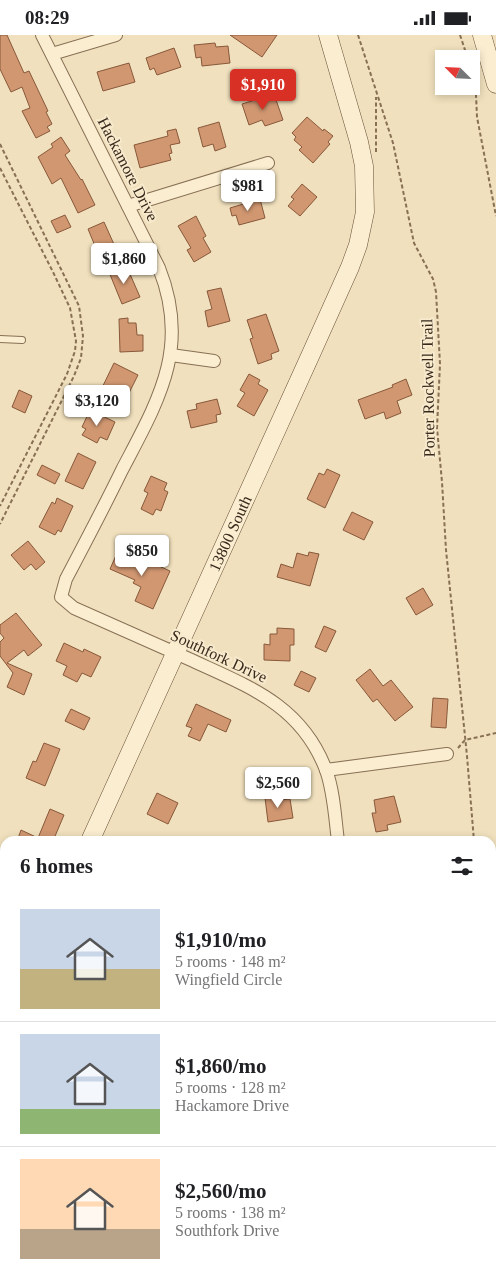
<!DOCTYPE html>
<meta charset="utf-8">
<style>
:root{--surface:#fff;--page:#f6f6f6;--text:#202124;--muted:#757577;--line:#e0e0e0;--accent:#d93025}
body{margin:0;font-family:Georgia,serif;background:var(--page);color:var(--text);height:100vh;display:flex;flex-direction:column;font-size:19px;white-space:nowrap}
*{box-sizing:border-box;margin:0}
p{font-size:16px;color:var(--muted)}
.icon{flex:none;width:28px;height:28px;fill:none;stroke:currentColor;stroke-width:2;stroke-linecap:round;stroke-linejoin:round}
.map{position:relative;flex:1;overflow:hidden}
.side{position:absolute;left:0px;top:801px;width:496px;height:446px;display:flex;flex-direction:column;background:var(--surface);border-radius:15px 15px 0 0;box-shadow:0 2px 8px #0003}
.side>*{flex:none}
.needle{width:32px;rotate:294deg}
.fabs{position:absolute;left:435px;top:15px;display:grid;gap:10px}
.fabs a{display:grid;place-items:center;width:45px;height:45px;border-radius:0px;background:var(--surface);box-shadow:0 2px 8px #0003;font-size:25px}
.price{position:absolute;translate:-50% -42px;padding:0 11px;border-radius:5px;background:#fff;color:#222;font-size:16px;line-height:32px;filter:drop-shadow(0 1px 2px #0008)}
.price::after{content:'';position:absolute;left:50%;top:30px;width:15px;height:11px;margin-left:-8px;background:inherit;clip-path:polygon(0 0,100% 0,50% 100%)}
.price.current{background:var(--accent);color:#fff}
ul{padding:0;list-style:none}
li{display:flex;align-items:center;gap:15px;height:125px;padding:0 20px}
li+li{border-top:1px solid var(--line)}
li span{display:grid;place-items:center;flex:none;width:140px;height:100px;border-radius:0px;color:#555}
li>.icon{margin-inline-start:auto}
span .icon{width:60px;height:60px;fill:#fffc;stroke-width:1}
li b{font-size:21px}
h2{display:flex;justify-content:space-between;align-items:center;height:60px;padding:0 20px;font-size:21px}
.status{display:flex;justify-content:space-between;align-items:center;height:35px;padding:0 25px;background:var(--surface);direction:ltr}
.status svg{height:14px;fill:currentColor}
.map>svg:first-child{display:block}
.building{fill:#d09771;stroke:#88583a}
.lines{fill:none;stroke-linecap:round;stroke-linejoin:round}
.service-casing{stroke:#887055;stroke-width:8}
.minor-casing{stroke:#887055;stroke-width:14}
.secondary-casing{stroke:#6a5139;stroke-width:19}
.path{stroke:#887055;stroke-width:2;stroke-dasharray:4 2.5;stroke-linecap:butt}
.service{stroke:#faedd0;stroke-width:6}
.minor{stroke:#faedd0;stroke-width:12}
.secondary{stroke:#faedd0;stroke-width:18}
.labels{text-anchor:middle;dominant-baseline:central;stroke-width:4;stroke-linejoin:round;paint-order:stroke}
.street-label{font-size:16px;fill:#37281b;stroke:#f7eacd}
</style>
<div class="status"><b>08:29</b><svg viewBox="0 0 49 12"><path d="M0 12V9h3v3zM5 12V6h3v6zM10 12V3h3v9zM15 12V0h3v12zM26 1h20v11H26zM47 4h2v5h-2z"/></svg></div>
<div class="map">
<svg width="496" height="1247" viewBox="0 0 496 1247">
<rect width="100%" height="100%" fill="#f0e0bd"/>
<g class="building">
<polygon points="0,0 7,0 24,38 29,36 48,76 46,77 52,89 47,92 50,96 36,103 22,76 30,73 22,52 11,57 0,34"/>
<polygon points="230,0 277,0 262,22"/>
<polygon points="215,8 216,12 228,11 230,28 202,31 201,22 196,23 194,10"/>
<polygon points="174,13 181,32 157,40 154,33 150,35 146,23"/>
<polygon points="129,28 135,47 103,56 97,37"/>
<polygon points="274,59 283,85 265,91 262,85 249,90 242,69"/>
<polygon points="307,82 323,96 324,94 333,101 328,107 330,109 313,128 299,115 302,112 294,105 296,102 292,98"/>
<polygon points="219,87 226,112 215,116 213,109 203,112 198,93"/>
<polygon points="176,94 180,108 170,110 172,118 169,119 171,125 140,133 134,110 168,101 167,96"/>
<polygon points="61,102 70,116 65,120 81,145 82,144 95,170 78,178 61,143 52,149 38,122 53,112 51,109"/>
<polygon points="302,149 317,162 300,181 288,171 294,164 291,162"/>
<polygon points="260,164 265,183 239,190 236,180 232,181 230,173"/>
<polygon points="65,180 71,192 57,198 51,186"/>
<polygon points="196,181 206,201 203,203 211,217 194,227 187,215 191,213 178,191"/>
<polygon points="104,187 117,216 100,223 88,194"/>
<polygon points="126,230 140,262 122,269 109,237"/>
<polygon points="221,253 230,286 208,292 205,276 212,274 207,256"/>
<polygon points="266,279 279,316 271,319 272,324 258,329 250,304 253,303 247,285"/>
<polygon points="128,283 128,288 136,288 137,300 143,300 143,316 120,317 119,284"/>
<polygon points="114,328 138,340 123,370 99,359"/>
<polygon points="249,339 260,345 258,349 268,355 254,381 237,371 245,358 240,355"/>
<polygon points="406,344 412,360 397,366 401,378 386,384 384,377 365,384 358,365 393,352 392,350"/>
<polygon points="19,355 32,361 25,378 12,372"/>
<polygon points="217,364 221,379 216,380 217,387 191,393 187,376 197,374 196,369"/>
<polygon points="90,375 115,387 107,405 100,402 97,408 82,400 86,394 82,392"/>
<polygon points="78,418 96,427 83,454 65,446"/>
<polygon points="42,430 60,439 55,449 37,440"/>
<polygon points="327,434 340,440 325,473 307,464 319,438 324,440"/>
<polygon points="151,441 167,448 164,455 168,457 161,476 156,474 153,480 141,474 148,458 144,456"/>
<polygon points="57,463 73,471 61,497 58,495 55,500 39,492 52,467 55,469"/>
<polygon points="352,477 373,487 364,505 343,495"/>
<polygon points="28,506 45,527 36,535 31,529 24,535 11,520"/>
<polygon points="118,516 147,528 148,526 170,536 153,574 135,566 141,552 133,548 135,545 110,534"/>
<polygon points="309,517 319,519 310,551 277,542 281,529 293,533 297,518 308,521"/>
<polygon points="423,553 433,570 416,580 406,563"/>
<polygon points="16,578 42,610 28,621 24,615 7,628 32,639 24,660 7,652 13,638 0,621 0,607 4,603 0,598 0,590"/>
<polygon points="324,591 336,596 326,617 315,612"/>
<polygon points="277,593 294,594 294,610 290,610 290,626 264,625 264,609 270,610 270,599 277,599"/>
<polygon points="64,608 83,617 84,614 101,622 91,642 82,638 77,647 63,640 67,631 56,626"/>
<polygon points="370,634 383,651 391,645 413,672 395,686 377,664 373,667 356,645"/>
<polygon points="301,636 316,643 309,657 294,650"/>
<polygon points="433,663 448,664 446,693 431,692"/>
<polygon points="196,669 231,685 226,697 208,689 200,706 188,701 192,693 186,691"/>
<polygon points="71,674 90,683 84,695 65,686"/>
<polygon points="44,708 60,714 45,751 26,743 33,726 36,727"/>
<polygon points="157,758 178,768 168,789 147,779"/>
<polygon points="279,760 280,765 290,764 293,783 268,787 265,763"/>
<polygon points="394,761 401,787 387,790 388,795 376,797 372,778 376,778 374,765"/>
<polygon points="50,774 64,780 53,806 17,806 21,795 38,803"/>
</g>
<g class="lines">
<g class="service-casing">
<polyline id="service" points="0,304 22,305"/>
</g>
<g class="minor-casing">
<g id="minor">
<path d="M42 0 159 233C191 313 158 366 122 435 104 472 85 508 66 544L61 562 74 573C112 590 151 607 189 624 247 651 301 669 326 735 334 757 335 783 338 806"/>
<polyline points="52,19 116,0"/>
<polyline points="128,171 268,128"/>
<polyline points="171,320 214,326"/>
<polyline points="326,735 447,719"/>
<polyline points="54,1242 55,1247"/>
<polyline points="316,1242 321,1247"/>
<polyline points="253,1247 254,1242"/>
</g>
</g>
<g class="secondary-casing">
<g id="secondary">
<polyline points="482,0 496,49"/>
<path id="s1" d="M90 806 311 319 350 232 358 210 365 177 364 131 359 107 328 0"/>
<polyline points="0,1002 5,991"/>
</g>
</g>
<g class="path">
<polyline points="358,0 393,108 414,208 433,244 436,257 440,329 437,393 442,447 446,515 467,721 474,806"/>
<polyline points="460,0 468,24"/>
<polyline points="471,40 476,60 477,82 496,181"/>
<polyline points="0,109 79,271 83,301 81,323 74,341 0,489"/>
<polyline points="376,117 376,62"/>
<polyline points="0,133 53,237 70,273 76,306 75,316 67,339 0,471"/>
<polyline points="458,713 465,705 496,698"/>
<polyline points="491,1019 496,1082"/>
<polyline points="0,1055 5,1044"/>
</g>
<use href="#service" class="service"/>
<use href="#minor" class="minor"/>
<use href="#secondary" class="secondary"/>
</g>
<g class="labels">
<g class="street-label">
<text transform="translate(128 134) rotate(63)">Hackamore Drive</text>
<text transform="translate(428 353) rotate(-91)">Porter Rockwell Trail</text>
<text stroke="none"><textPath href="#s1" startOffset="338">13800 South</textPath></text>
<text transform="translate(219 621) rotate(25)">Southfork Drive</text>
</g>
</g>
</svg>
<div class="fabs">
<a><svg class="needle" viewBox="-14 -14 28 28"><path d="M0-13l5 13h-10z" fill="#e53935"/><path d="M0 13l5-13h-10z" fill="#757577"/></svg></a>
</div>
<b class="price current" style="left:263px;top:76px">$1,910</b>
<b class="price" style="left:248px;top:177px">$981</b>
<b class="price" style="left:124px;top:250px">$1,860</b>
<b class="price" style="left:97px;top:392px">$3,120</b>
<b class="price" style="left:142px;top:542px">$850</b>
<b class="price" style="left:278px;top:774px">$2,560</b>
<section class="side">
<h2>6 homes<svg class="icon" aria-label="filters" viewBox="0 0 24 24"><path d="M4 7h16M4 17h16"/><circle cx="9" cy="7" r="2"/><circle cx="15" cy="17" r="2"/></svg></h2>
<ul>
<li><span style="background:linear-gradient(#c9d6e8 60%,#c2b280 0)"><svg class="icon" aria-label="home" viewBox="0 0 24 24"><path d="M3 11l9-7 9 7M6 9v11h12V9"/></svg></span><div><b>$1,910/mo</b><p>5 rooms · 148 m²</p><p>Wingfield Circle</p></div></li>
<li><span style="background:linear-gradient(#c9d6e8 75%,#8fb573 0)"><svg class="icon" aria-label="home" viewBox="0 0 24 24"><path d="M3 11l9-7 9 7M6 9v11h12V9"/></svg></span><div><b>$1,860/mo</b><p>5 rooms · 128 m²</p><p>Hackamore Drive</p></div></li>
<li><span style="background:linear-gradient(#ffd9b3 70%,#b9a48a 0)"><svg class="icon" aria-label="home" viewBox="0 0 24 24"><path d="M3 11l9-7 9 7M6 9v11h12V9"/></svg></span><div><b>$2,560/mo</b><p>5 rooms · 138 m²</p><p>Southfork Drive</p></div></li>
</ul>
</section>
</div>
